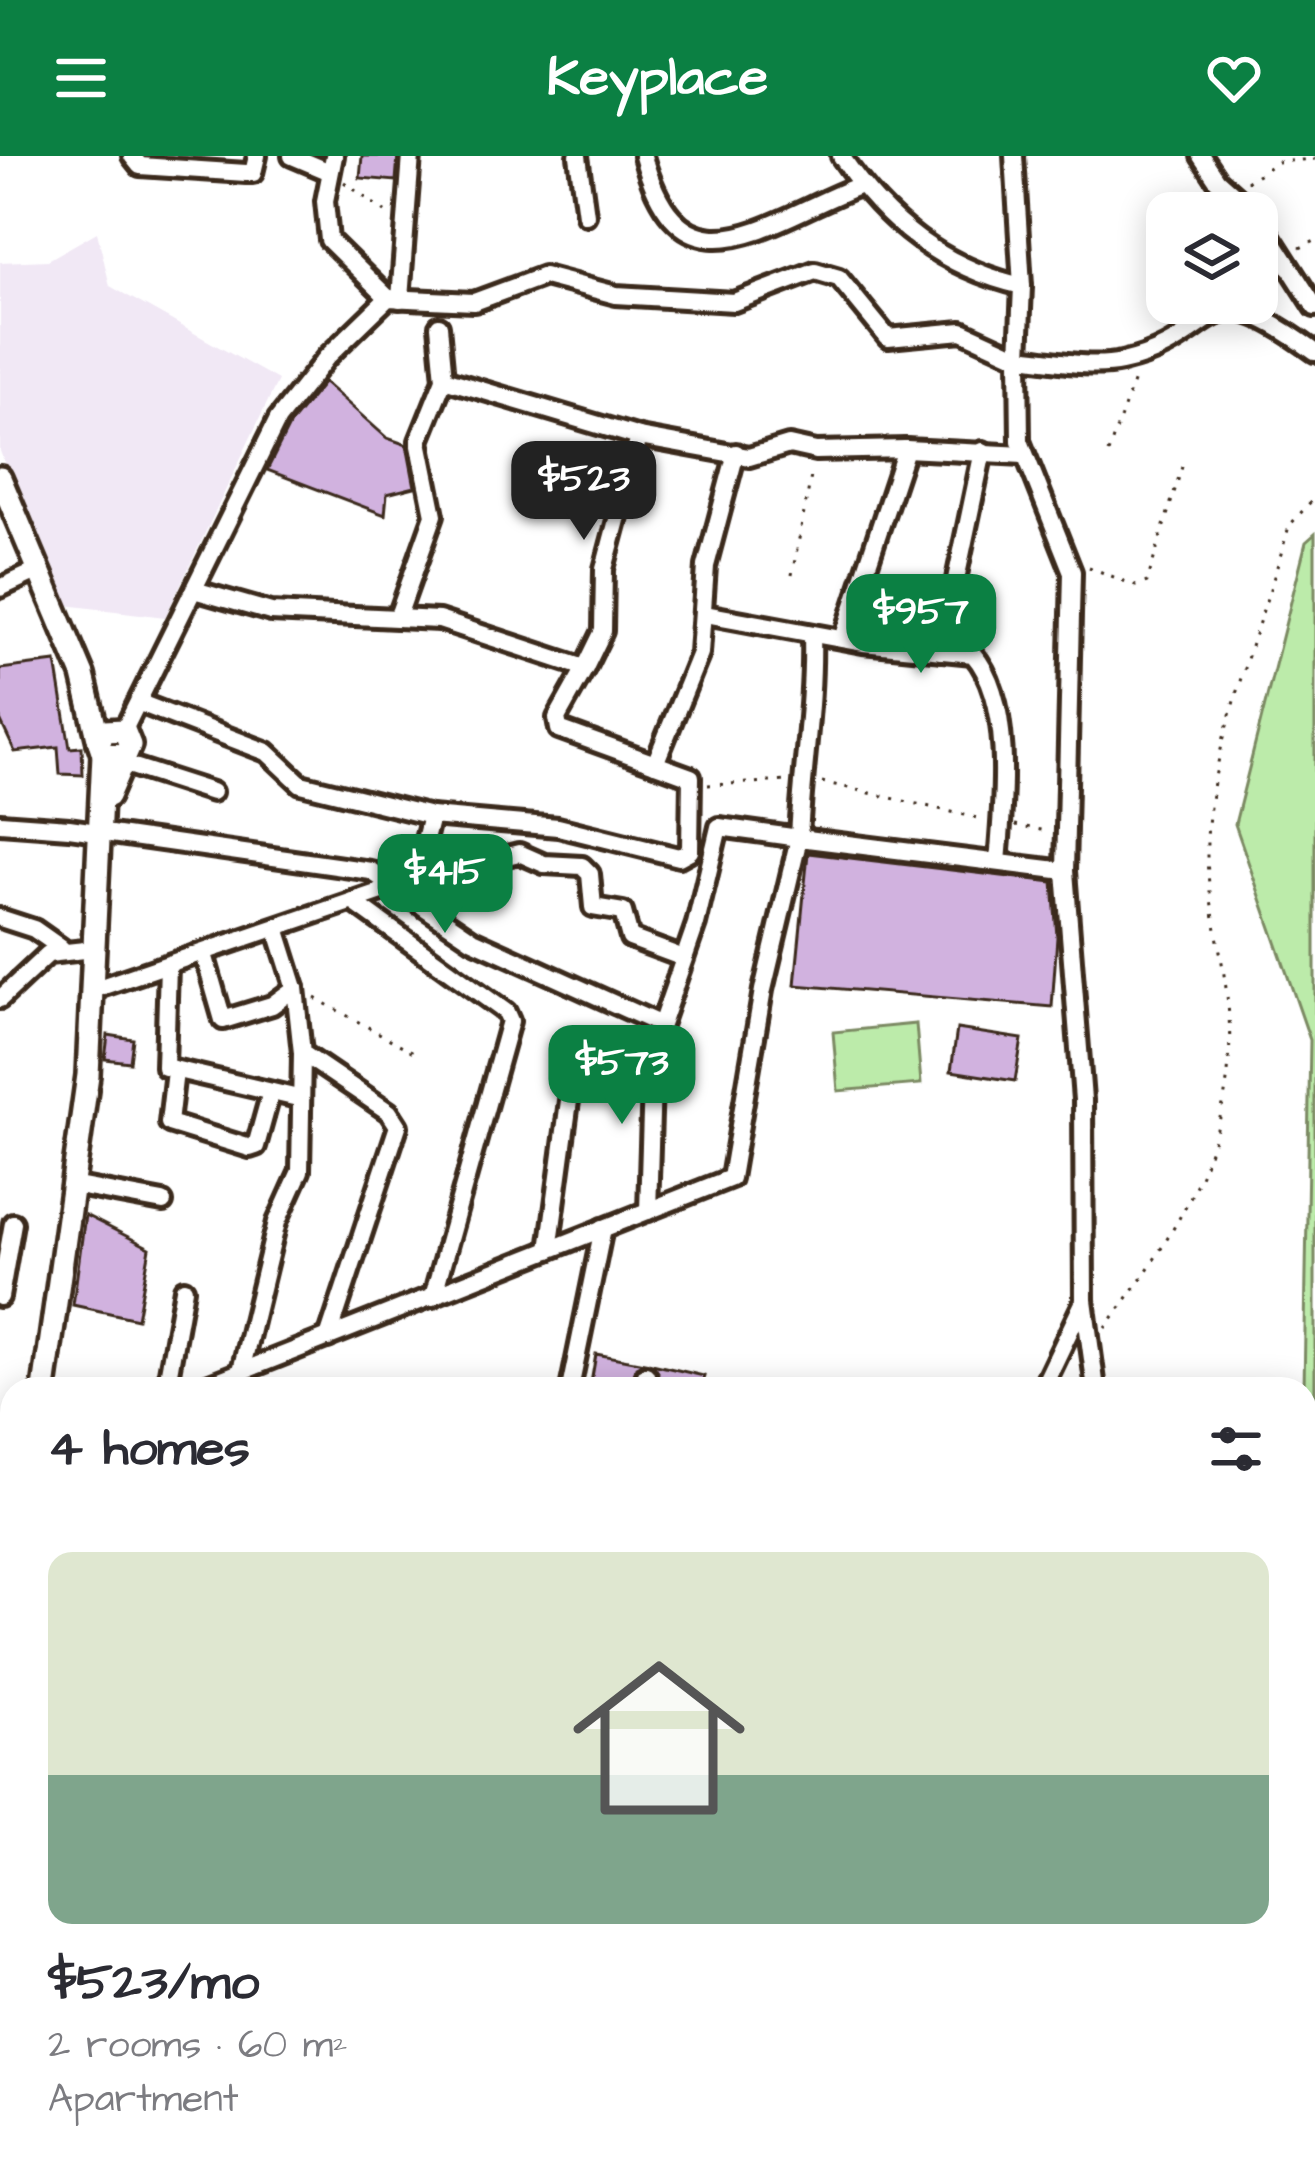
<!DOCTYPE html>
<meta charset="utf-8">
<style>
:root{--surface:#fff;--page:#f7f7f7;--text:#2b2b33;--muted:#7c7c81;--accent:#0b8043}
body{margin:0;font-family:"Architects Daughter",sans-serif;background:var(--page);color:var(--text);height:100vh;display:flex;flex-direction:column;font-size:45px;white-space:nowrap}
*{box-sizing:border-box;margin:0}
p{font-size:39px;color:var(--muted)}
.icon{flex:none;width:66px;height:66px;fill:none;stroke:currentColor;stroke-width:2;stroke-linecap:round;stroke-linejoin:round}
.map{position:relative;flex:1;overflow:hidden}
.sheet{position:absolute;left:0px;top:1221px;width:1317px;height:807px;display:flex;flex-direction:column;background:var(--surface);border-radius:36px 36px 0 0;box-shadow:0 6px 30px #0003}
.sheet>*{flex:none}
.controls{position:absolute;left:1146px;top:36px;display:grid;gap:24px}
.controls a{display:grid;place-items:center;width:132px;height:132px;border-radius:24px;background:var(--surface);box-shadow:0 6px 30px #0003;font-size:60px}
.price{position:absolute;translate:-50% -102px;padding:0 27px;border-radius:24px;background:var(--accent);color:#fff;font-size:39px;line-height:78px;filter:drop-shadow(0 3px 6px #0008)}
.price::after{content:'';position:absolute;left:50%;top:72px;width:36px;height:27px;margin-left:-18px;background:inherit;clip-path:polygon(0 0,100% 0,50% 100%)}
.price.selected{background:#222;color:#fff}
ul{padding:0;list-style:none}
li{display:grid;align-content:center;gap:24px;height:636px;padding:0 48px}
li span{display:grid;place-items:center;height:372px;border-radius:24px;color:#555}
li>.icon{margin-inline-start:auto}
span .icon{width:216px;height:216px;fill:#fffc;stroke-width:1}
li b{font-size:51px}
h2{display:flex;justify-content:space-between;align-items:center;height:144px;padding:0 48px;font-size:51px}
header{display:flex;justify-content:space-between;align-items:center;height:156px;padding:0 48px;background:var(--accent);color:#fff;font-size:54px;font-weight:700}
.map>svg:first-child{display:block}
.built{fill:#f1e8f5}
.green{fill:#bcebaa;stroke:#7c8a64;stroke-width:3}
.building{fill:#d1b2df;stroke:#3b2a1e;stroke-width:3}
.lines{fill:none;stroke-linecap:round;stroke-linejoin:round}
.minor-casing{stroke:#3b2a1e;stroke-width:26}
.major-casing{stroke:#3b2a1e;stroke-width:30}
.path{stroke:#3b2a1e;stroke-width:3;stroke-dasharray:3 9;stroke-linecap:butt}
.minor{stroke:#fff;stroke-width:16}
.major{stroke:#fff;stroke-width:21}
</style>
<header><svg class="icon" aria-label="menu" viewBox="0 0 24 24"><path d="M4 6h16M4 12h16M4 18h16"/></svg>Keyplace<svg class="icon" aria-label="heart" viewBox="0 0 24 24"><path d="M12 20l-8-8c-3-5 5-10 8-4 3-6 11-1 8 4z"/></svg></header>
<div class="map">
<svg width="1315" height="2026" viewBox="0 0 1315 2026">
<rect width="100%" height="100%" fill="#fff"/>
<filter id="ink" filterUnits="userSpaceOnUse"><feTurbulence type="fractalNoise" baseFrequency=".00833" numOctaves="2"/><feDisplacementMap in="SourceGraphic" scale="24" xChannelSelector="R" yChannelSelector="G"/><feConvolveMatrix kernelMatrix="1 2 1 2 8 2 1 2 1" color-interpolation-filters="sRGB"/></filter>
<g filter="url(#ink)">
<polygon class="built" points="97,76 110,130 278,224 165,461 57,448 0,295 0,106 48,104"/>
<g class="green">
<polygon points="1315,378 1315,1327 1304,1233 1310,884 1235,668 1306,386"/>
<polygon points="916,868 921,928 838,935 833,876"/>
<polygon points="1305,1728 1315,1729 1315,2026 1224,2026 1221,2016 1305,2016"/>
<polygon points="648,2016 954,2016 958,2026 653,2026"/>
</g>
<g class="building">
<polygon points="362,0 398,0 396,25 360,22"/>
<polygon points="324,226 387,282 407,289 415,331 387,338 385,359 267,314 290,268"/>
<polygon points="56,506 70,592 82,591 83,619 60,618 58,591 15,596 0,564 0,513"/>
<polygon points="808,697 1053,726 1057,781 1052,851 795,829"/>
<polygon points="957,873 1022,883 1015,925 951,915"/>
<polygon points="108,879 133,883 130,906 105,903"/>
<polygon points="85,1059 150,1092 137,1163 73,1149"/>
<polygon points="596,1198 644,1207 636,1211 631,1233 590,1233"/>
<polygon points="652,1208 704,1220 701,1233 656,1233 658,1216"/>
</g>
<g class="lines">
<g class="minor-casing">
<g id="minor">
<polyline points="132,0 140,10 246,17 253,17 257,0"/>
<polyline points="292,0 330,16"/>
<polyline points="334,0 325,45 329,84 388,142"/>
<polyline points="578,0 586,59"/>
<path d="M643 0C682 142 768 64 861 29"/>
<path d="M841 0C886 67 943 112 1022 130L1019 201C1051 204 1090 213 1122 206 1225 183 1198 110 1315 196"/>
<polyline points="1014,0 1022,130"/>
<polyline points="1201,0 1217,24 1254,57"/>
<polyline points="1257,60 1315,151"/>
<polyline points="400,143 411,0"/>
<polyline points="444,223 639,281 749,301 789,289 816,295 906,293 1024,299"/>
<polyline points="0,432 39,414"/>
<path d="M705 458 863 487 973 498C1014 545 1003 648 998 706"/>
<polyline points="398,460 434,359 419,285 444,223 439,170"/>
<polyline points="843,483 906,293"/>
<polyline points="941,495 983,295"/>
<polyline points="585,512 603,475 604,413 639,281"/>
<polyline points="140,547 267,596 301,628 431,660"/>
<polyline points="124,574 278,263 327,201 388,142 474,146 544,120 616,139 734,146 815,115 839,122 888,182 962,175 1019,201 1020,285 1072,416 1065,715 1083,944 1084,1144 1096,1233"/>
<polyline points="122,607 212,636"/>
<polyline points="655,608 700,497 706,410 736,297"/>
<polyline points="0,667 69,672 371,715 473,784 659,868"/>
<polyline points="421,704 466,710 519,697 544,708 582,710 590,718 593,751 623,756 630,782 681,801"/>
<polyline points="352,745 506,856 510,865 433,1141"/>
<polyline points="0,762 34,773 61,792"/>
<polyline points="277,775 295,832 302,897 389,956 398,970 328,1182"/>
<polyline points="204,798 223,864 272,849 295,832"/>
<polyline points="168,809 165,911 298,942"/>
<polyline points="95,833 394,731 419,708 431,660 558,671 679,701 690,695 691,621 559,573 557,562 585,512 439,464 271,456 194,434"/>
<polyline points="0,843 48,798 94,793"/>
<polyline points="175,915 169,967 250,992 256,990 271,936"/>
<polyline points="72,1029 163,1046"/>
<path d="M648 1055 653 892 696 768 719 671 799 682C802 613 814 548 812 478"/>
<polyline points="549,1094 573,915"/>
<polyline points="0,1141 13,1067"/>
<polyline points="241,1215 277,1066 300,1015 302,897"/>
<polyline points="166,1233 184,1133"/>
<polyline points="197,1233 731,1022 763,834 799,682 1065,715"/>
<polyline points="570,1233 603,1072"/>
<polyline points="643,1233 646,1219"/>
<polyline points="1042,1233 1084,1145"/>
<polyline points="0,1364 12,1370"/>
<polyline points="0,1500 12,1430"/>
<polyline points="1305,1725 1315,1724"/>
<polyline points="0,1747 12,1754"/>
</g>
</g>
<g class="major-casing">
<g id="major">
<polyline points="0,322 83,519 99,586"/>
<polyline points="108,640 130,589 124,574 105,575 99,586 103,598 125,599"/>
<polyline points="44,1233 88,919 103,598"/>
<polyline points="208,2026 209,2016"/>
</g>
</g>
<g class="path">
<polyline points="344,26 389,59"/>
<polyline points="1247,26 1277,6 1315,3"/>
<polyline points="1300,92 1315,85"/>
<polyline points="1108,297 1136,218"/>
<polyline points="1089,411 1136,430 1147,426 1184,304"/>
<polyline points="792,419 812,315"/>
<polyline points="822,626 982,663"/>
<polyline points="708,629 789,625"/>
<polyline points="1015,669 1047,675"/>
<polyline points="315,842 419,899"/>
<path d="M1105 1172C1179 1075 1241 977 1228 849 1222 788 1202 730 1208 669 1217 571 1263 465 1289 370L1315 341"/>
<polyline points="320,2016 322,2026"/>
<polyline points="542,2016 542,2026"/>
<polyline points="369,2026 390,2016"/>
</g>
<use href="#minor" class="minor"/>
<use href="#major" class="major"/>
</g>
</g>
</svg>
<div class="controls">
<a><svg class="icon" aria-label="layers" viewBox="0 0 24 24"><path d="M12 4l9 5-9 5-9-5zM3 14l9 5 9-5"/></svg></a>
</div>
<b class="price selected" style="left:584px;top:387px">$523</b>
<b class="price" style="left:921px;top:520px">$957</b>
<b class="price" style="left:445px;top:780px">$415</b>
<b class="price" style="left:622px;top:971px">$573</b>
<section class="sheet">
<h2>4 homes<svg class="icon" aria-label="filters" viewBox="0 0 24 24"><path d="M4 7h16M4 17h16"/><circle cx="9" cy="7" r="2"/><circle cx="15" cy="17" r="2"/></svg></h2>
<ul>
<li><span style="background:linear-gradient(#dfe7d0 60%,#7fa58c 0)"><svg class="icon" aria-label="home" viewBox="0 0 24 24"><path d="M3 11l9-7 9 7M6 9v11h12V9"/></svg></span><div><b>$523/mo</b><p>2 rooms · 60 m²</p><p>Apartment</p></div></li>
</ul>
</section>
</div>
